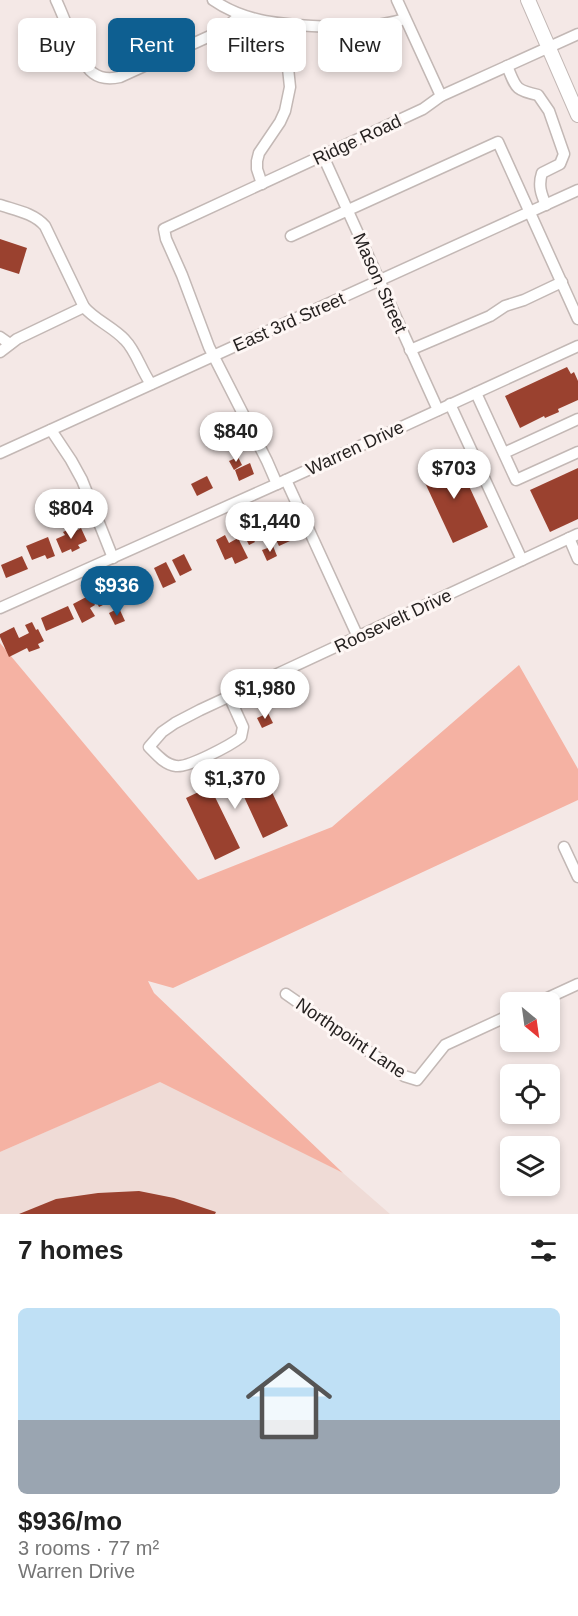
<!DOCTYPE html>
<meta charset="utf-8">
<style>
:root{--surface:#fff;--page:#f6f6f6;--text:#222;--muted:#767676;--accent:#0e5f91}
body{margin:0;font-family:Helvetica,sans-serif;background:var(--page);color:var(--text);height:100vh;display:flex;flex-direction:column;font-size:22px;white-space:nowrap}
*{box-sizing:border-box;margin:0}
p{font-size:20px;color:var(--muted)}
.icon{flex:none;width:33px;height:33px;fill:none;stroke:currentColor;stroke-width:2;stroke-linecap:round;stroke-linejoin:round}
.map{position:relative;height:1214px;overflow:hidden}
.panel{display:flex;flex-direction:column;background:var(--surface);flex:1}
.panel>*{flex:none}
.hud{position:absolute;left:18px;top:18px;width:543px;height:54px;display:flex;gap:12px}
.needle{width:39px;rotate:151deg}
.fabs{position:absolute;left:500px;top:992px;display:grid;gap:12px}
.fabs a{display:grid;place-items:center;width:60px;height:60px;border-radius:9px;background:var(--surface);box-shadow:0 3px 9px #0003;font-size:30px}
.price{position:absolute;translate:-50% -51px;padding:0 14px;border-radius:21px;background:#fff;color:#222;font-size:20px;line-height:39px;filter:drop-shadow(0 2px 3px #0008)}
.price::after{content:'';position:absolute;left:50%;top:36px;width:18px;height:14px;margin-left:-9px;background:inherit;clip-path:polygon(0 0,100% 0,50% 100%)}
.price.active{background:var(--accent);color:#fff}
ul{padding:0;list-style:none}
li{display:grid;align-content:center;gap:12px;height:318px;padding:0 18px}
li span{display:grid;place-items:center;height:186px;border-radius:9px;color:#555}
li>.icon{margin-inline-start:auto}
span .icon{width:108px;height:108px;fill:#fffc;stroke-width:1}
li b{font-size:26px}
h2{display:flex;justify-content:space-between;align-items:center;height:72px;padding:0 18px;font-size:26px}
.chip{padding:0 21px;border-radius:9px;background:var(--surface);box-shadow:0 3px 9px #0003;font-size:21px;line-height:54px}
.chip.active{background:var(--accent);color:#fff}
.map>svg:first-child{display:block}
.built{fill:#efdbd6}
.green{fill:#f5b2a3}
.building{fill:#9a412f}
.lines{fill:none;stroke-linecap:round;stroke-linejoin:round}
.minor-casing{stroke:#c3b8b5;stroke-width:13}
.major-casing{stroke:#c3b8b5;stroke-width:16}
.minor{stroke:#fff;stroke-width:10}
.major{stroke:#fff;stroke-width:14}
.labels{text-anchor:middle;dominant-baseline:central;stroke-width:6;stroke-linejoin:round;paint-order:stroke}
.street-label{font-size:18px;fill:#262221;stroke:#fef7f5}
</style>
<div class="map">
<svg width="578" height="1214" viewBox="0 0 578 1214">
<rect width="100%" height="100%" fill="#f4e8e6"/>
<polygon class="built" points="160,1081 343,1173 390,1214 0,1214 0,1152"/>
<polygon class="green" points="0,643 198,880 332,827 519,665 578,769 578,800 173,988 148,981 154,993 343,1173 160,1082 0,1152"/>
<g class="building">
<polygon points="0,239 27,248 19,274 0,268"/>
<polygon points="567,367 571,374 574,372 578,381 578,400 558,409 559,412 545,418 544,416 520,428 505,396"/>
<polygon points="455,456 488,527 453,543 420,472"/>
<polygon points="238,457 242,465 234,470 229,461"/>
<polygon points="250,463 254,474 239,481 235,470"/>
<polygon points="578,468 578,519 550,532 530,490"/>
<polygon points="207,476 213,488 197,496 191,484"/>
<polygon points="279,510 281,514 285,512 293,526 284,530 290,541 279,546 265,517"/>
<polygon points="258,520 265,533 253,539 255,542 249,545 241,529"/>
<polygon points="72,528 74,532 81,528 87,541 78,545 80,548 72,552 71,549 62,553 56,539 65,535 63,532"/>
<polygon points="225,535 229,543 238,538 248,558 235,564 232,557 225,560 216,540"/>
<polygon points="48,537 55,556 47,559 45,555 32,560 26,546"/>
<polygon points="273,546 277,556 267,561 262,550"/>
<polygon points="184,554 192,570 180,576 172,560"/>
<polygon points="22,556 28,569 6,578 1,565"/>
<polygon points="166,562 176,582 163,588 154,568"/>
<polygon points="107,588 113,600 99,607 93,595"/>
<polygon points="90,595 95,605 90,608 95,616 82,623 73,604"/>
<polygon points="68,606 74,619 46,631 41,618"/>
<polygon points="119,608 125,621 115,625 109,613"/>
<polygon points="32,622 36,630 38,629 44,641 38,644 40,648 29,652 27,648 9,657 0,637 0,634 14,627 19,638 29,633 25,625"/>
<polygon points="268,713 273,723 262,728 257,718"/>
<polygon points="261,769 288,826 263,838 239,786 234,788 237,793 231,796 228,791 215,797 240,848 215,860 186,798 215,784 213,778 227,771 229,777 235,774 237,776 250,770 252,774"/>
<polygon points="139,1191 174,1198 216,1212 215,1214 19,1214 56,1199 98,1193"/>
</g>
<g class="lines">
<g class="minor-casing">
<g id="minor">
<path d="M56 0C64 16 80 64 93 73 101 79 111 79 120 77L221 31 241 15"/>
<path d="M213 0C243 21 277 24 312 26 344 28 374 28 405 19"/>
<polyline points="397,0 441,96"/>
<path d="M507 66C516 87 514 90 538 95L549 111 564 154 560 164 542 173C538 185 541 194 546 205"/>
<polyline points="323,156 438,410"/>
<polyline points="262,184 257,169 257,161 259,153 280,122 285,111 290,87 288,68 279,42 276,24"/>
<path d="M0 205C15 210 34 213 45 226L84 307C95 320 113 327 125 340 136 351 141 370 151 384"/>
<polyline points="291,236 498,142 578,319"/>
<polyline points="0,337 10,344"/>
<polyline points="410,350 490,316 505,306 524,300 562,282"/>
<polyline points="0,352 17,339 84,307"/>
<polyline points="476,393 516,480 578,452"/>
<polyline points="450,404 522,560"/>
<polyline points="51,430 71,460 82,480 113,558"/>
<polyline points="0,453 578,190"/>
<polyline points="504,453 578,419"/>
<polyline points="286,480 358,637"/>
<polyline points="277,484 267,461 209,347 182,275 166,239 164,229 423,109 441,96 578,34"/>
<polyline points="569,538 578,559"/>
<polyline points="0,608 286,480 578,346"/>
<path d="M229 696 243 727 241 737C231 745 188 768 176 766 165 765 156 754 149 747L162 732 175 723 200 710 578 534"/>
<polyline points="564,847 578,877"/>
<polyline points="286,994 404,1076 417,1080 445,1045 510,1015"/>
<polyline points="539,1002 578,984"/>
</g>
</g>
<g class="major-casing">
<polyline id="major" points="528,0 578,115"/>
</g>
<use href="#minor" class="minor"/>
<use href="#major" class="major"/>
</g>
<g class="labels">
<g class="street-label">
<text transform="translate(357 140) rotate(-25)">Ridge Road</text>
<text transform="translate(380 283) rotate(66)">Mason Street</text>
<text transform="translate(289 322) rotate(-24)">East 3rd Street</text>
<text transform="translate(355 448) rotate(-25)">Warren Drive</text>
<text transform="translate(393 621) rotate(-25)">Roosevelt Drive</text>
<text transform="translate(351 1038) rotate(34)">Northpoint Lane</text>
</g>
</g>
</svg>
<div class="fabs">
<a><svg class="needle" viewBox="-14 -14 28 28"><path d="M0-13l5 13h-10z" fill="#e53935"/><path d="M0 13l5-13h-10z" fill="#767676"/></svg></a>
<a><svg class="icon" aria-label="locate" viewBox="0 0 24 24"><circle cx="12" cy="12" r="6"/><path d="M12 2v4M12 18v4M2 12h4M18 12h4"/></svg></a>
<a><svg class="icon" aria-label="layers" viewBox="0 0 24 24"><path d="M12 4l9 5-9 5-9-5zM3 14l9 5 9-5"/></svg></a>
</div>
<b class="price" style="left:236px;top:463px">$840</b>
<b class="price" style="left:454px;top:500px">$703</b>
<b class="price" style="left:71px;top:540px">$804</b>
<b class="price" style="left:270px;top:553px">$1,440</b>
<b class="price active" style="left:117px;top:617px">$936</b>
<b class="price" style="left:265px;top:720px">$1,980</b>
<b class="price" style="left:235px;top:810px">$1,370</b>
<div class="hud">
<a class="chip">Buy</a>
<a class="chip active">Rent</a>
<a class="chip">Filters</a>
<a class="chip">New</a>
</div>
</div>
<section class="panel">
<h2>7 homes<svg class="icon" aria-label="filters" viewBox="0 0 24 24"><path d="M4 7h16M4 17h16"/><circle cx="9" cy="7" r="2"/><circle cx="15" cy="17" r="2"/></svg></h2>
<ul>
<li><span style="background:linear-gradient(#bfe0f5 60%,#9aa5b1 0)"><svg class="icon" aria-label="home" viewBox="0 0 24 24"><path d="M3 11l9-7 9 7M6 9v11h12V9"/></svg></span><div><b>$936/mo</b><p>3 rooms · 77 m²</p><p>Warren Drive</p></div></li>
</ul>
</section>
